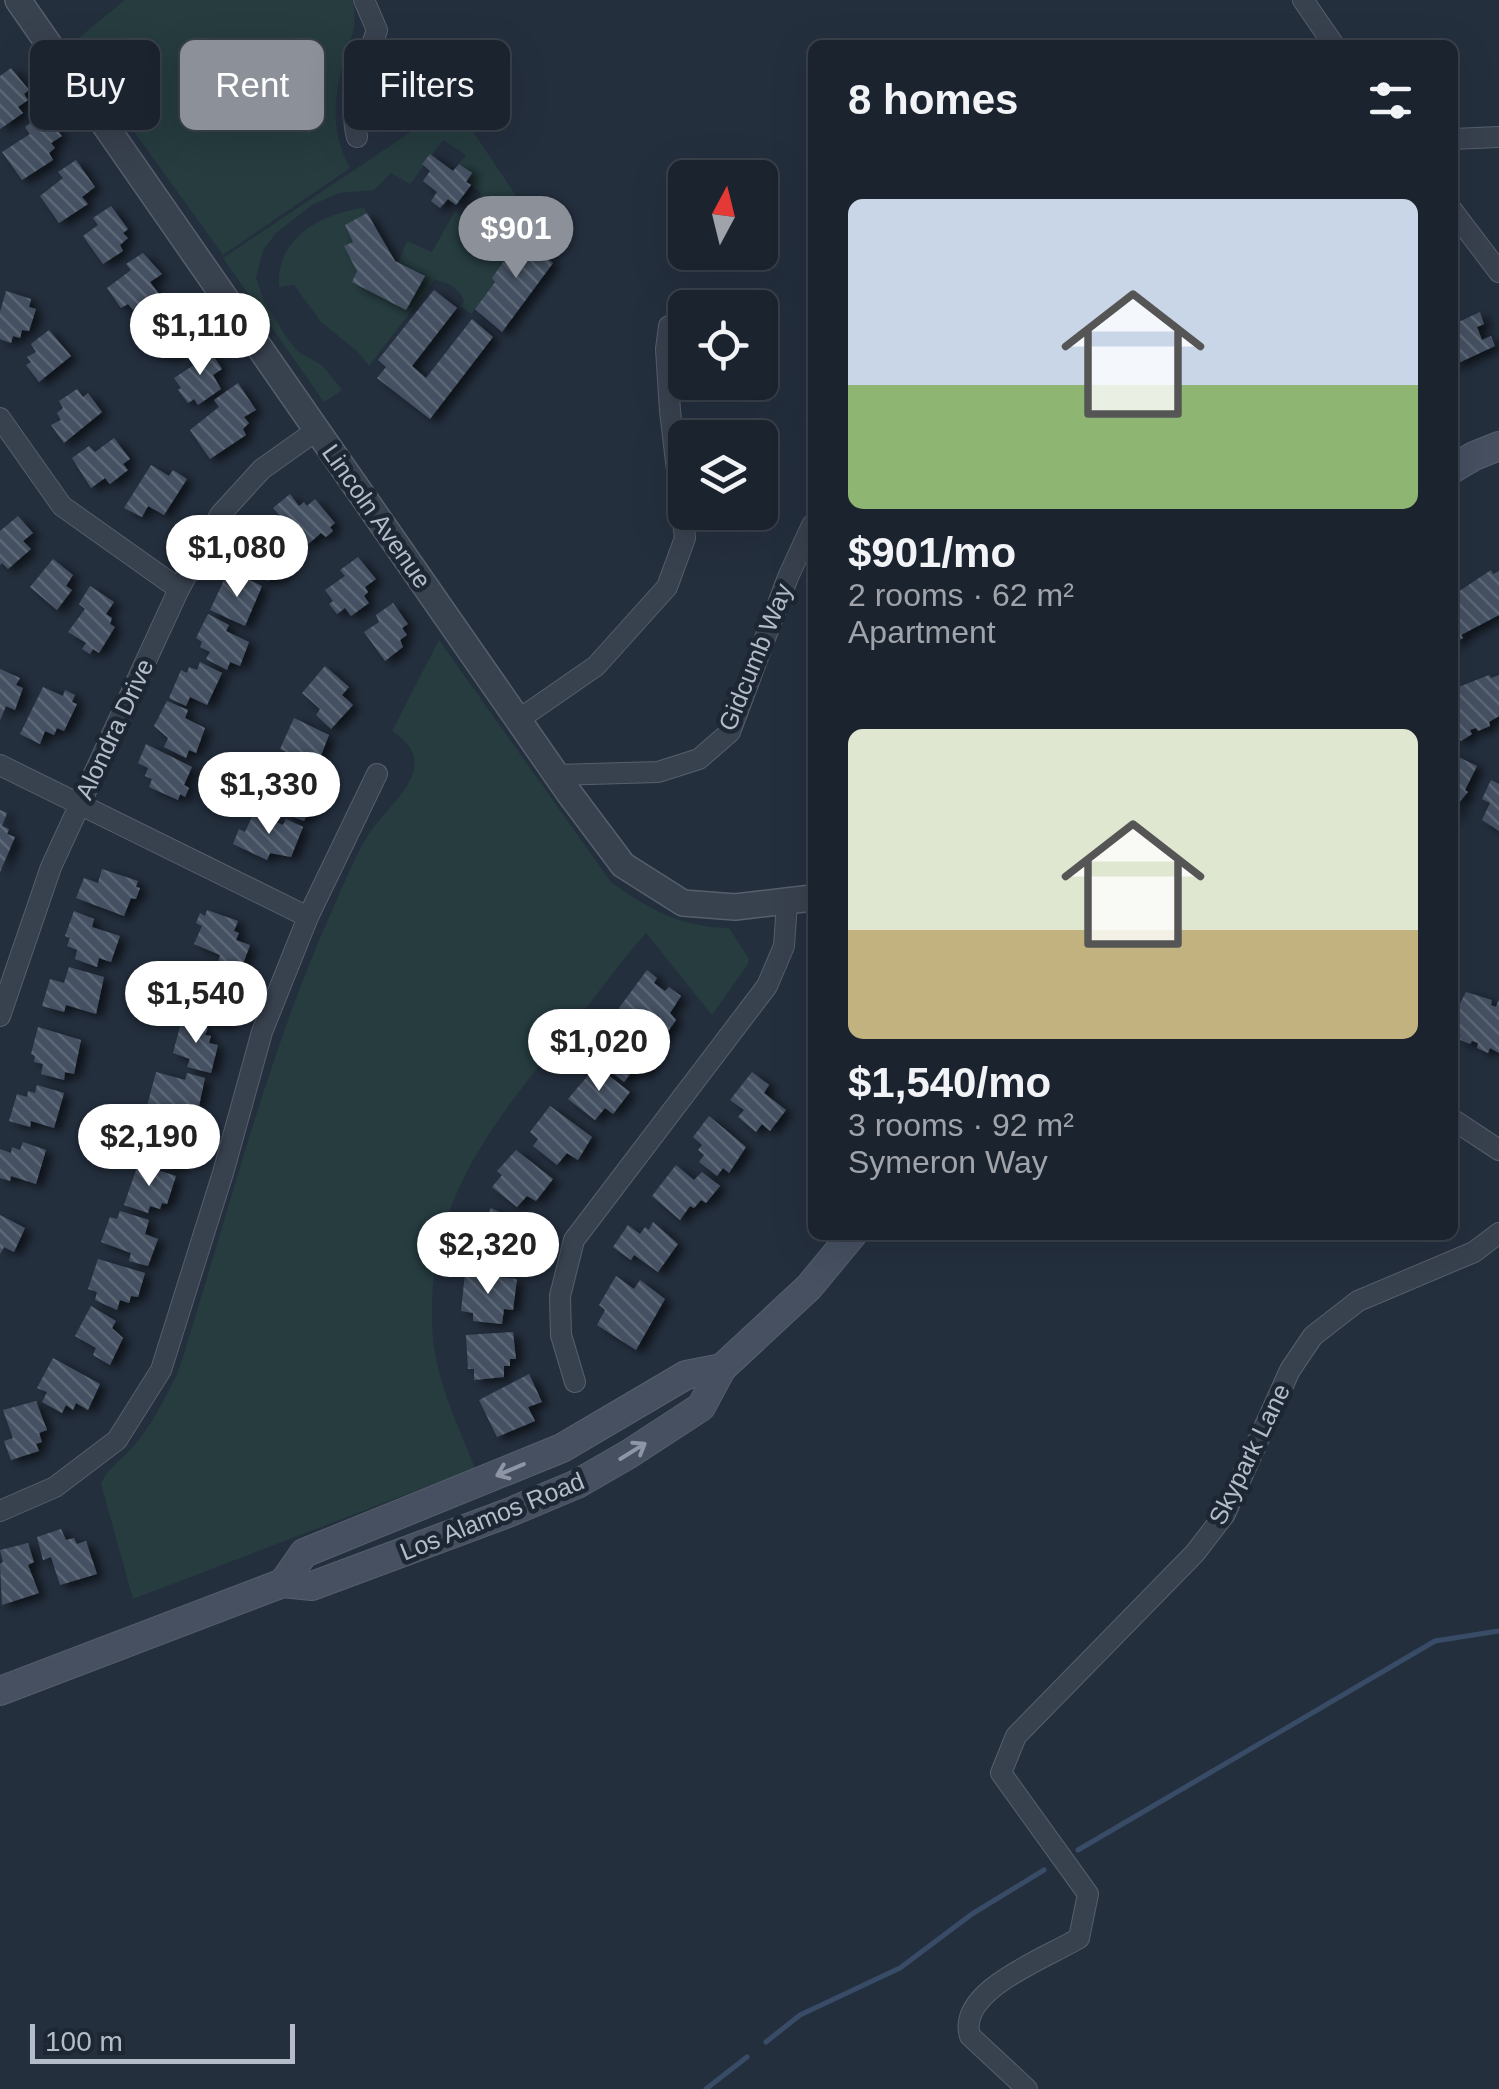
<!DOCTYPE html>
<meta charset="utf-8">
<style>
:root{--surface:#1b232e;--page:#242b36;--text:#f1f3f6;--muted:#a0a4aa;--line:#39404a;--accent:#8c9099}
body{margin:0;font-family:Arial,sans-serif;background:var(--page);color:var(--text);height:100vh;display:flex;flex-direction:column;font-size:38px;white-space:nowrap}
*{box-sizing:border-box;margin:0}
p{font-size:32px;color:var(--muted)}
.icon{flex:none;width:55px;height:55px;fill:none;stroke:currentColor;stroke-width:2;stroke-linecap:round;stroke-linejoin:round}
.map{position:relative;flex:1;overflow:hidden}
.panel{position:absolute;left:808px;top:40px;width:650px;height:1200px;display:flex;flex-direction:column;background:var(--surface);border-radius:15px;box-shadow:0 10px 40px #0002,0 0 0 2px var(--line)}
.panel>*{flex:none}
.top-card{position:absolute;left:30px;top:40px;width:628px;height:90px;display:flex;gap:20px}
.needle{width:65px;rotate:7deg}
.buttons{position:absolute;left:668px;top:160px;display:grid;gap:20px}
.buttons a{display:grid;place-items:center;width:110px;height:110px;border-radius:15px;background:var(--surface);box-shadow:0 10px 40px #0002,0 0 0 2px var(--line);font-size:50px}
.scale{position:absolute;left:30px;bottom:25px;width:265px;box-sizing:border-box;padding-left:10px;border:5px solid #b4bcc9;border-top:0;font-size:28px;line-height:35px;white-space:nowrap;color:#b4bcc9;-webkit-text-stroke:8px #1d2633;paint-order:stroke}
.price{position:absolute;translate:-50% -85px;padding:0 22px;border-radius:35px;background:#fff;color:#222;font-size:32px;line-height:65px;filter:drop-shadow(0 2px 5px #0008)}
.price::after{content:'';position:absolute;left:50%;top:60px;width:30px;height:22px;margin-left:-15px;background:inherit;clip-path:polygon(0 0,100% 0,50% 100%)}
.price.on{background:var(--accent);color:#fff}
ul{padding:0;list-style:none}
li{display:grid;align-content:center;gap:20px;height:530px;padding:0 40px}
li span{display:grid;place-items:center;height:310px;border-radius:15px;color:#555}
li>.icon{margin-inline-start:auto}
span .icon{width:180px;height:180px;fill:#fffc;stroke-width:1}
li b{font-size:42px}
h2{display:flex;justify-content:space-between;align-items:center;height:120px;padding:0 40px;font-size:42px}
.chip{padding:0 35px;border-radius:15px;background:var(--surface);box-shadow:0 10px 40px #0002,0 0 0 2px var(--line);font-size:35px;line-height:90px}
.chip.on{background:var(--accent);color:#fff}
.map>svg:first-child{display:block}
.green{fill:#263c3f}
.lines{fill:none;stroke-linecap:round;stroke-linejoin:round}
.stream{stroke:#394c67;stroke-width:5}
.building{fill:url(#building-back-hatch);filter:url(#shadow)}
.minor-casing{stroke:#565f6c;stroke-width:22}
.tertiary-casing{stroke:#565f6c;stroke-width:28}
.secondary-casing{stroke:#565f6c;stroke-width:30}
.minor{stroke:#38414e;stroke-width:20}
.tertiary{stroke:#38414e;stroke-width:25}
.secondary{stroke:#465061;stroke-width:28}
.oneway{stroke:#8e96a5}
.labels{text-anchor:middle;dominant-baseline:central;stroke-width:9;stroke-linejoin:round;paint-order:stroke}
.street-label{font-size:25px;fill:#b4bcc9;stroke:#1d2633}
</style>
<div class="map">
<svg width="1499" height="2089" viewBox="0 0 1499 2089">
<defs>
<pattern id="building-back-hatch" width="6" height="6" patternUnits="userSpaceOnUse" patternTransform="scale(2.5)"><rect width="6" height="6" fill="#455162"/><path d="M-1 5l2 2M0 0l6 6M5-1l2 2" fill="none" stroke="#5d6877"/></pattern>
<filter id="shadow"><feDropShadow dx="7" dy="4" stdDeviation="5" flood-color="#0009"/></filter>
</defs>
<rect width="100%" height="100%" fill="#242f3e"/>
<g class="green">
<path d="M125 0H352C359 23 351 38 344 61 333 97 331 133 350 168L223 255 71 44Z"/>
<path d="M454 103 557 257 553 263 524 240 509 260 506 258 492 278 495 282 471 314 460 306 464 302C461 288 448 283 435 280L369 366 358 352 321 322 294 285 279 287C275 239 321 213 364 208L367 213 345 226 353 242 345 246 357 271 353 282 406 310 425 276 398 262 407 241 432 252 455 211 462 217 481 193 466 182 472 173 459 164 466 155 443 140 410 184 391 173 374 190 339 193 312 205 276 233 263 250 256 278 264 301 285 335 298 352 322 365 342 390 324 402 223 258Z"/>
<path d="M439 640 611 882C649 910 681 927 729 928L749 959 748 964 712 1015 646 933C620 962 599 993 574 1023 495 1120 422 1204 433 1338 437 1383 459 1427 475 1468L133 1599 101 1484C106 1469 122 1460 132 1448 152 1425 165 1399 178 1372 228 1216 267 1053 335 904 345 881 355 857 368 835 389 802 446 766 392 731Z"/>
</g>
<g class="lines">
<g class="stream">
<polyline points="1078,1850 1435,1641 1499,1631"/>
<polyline points="766,2042 800,2015 900,1968 972,1914 1044,1870"/>
<polyline points="706,2089 747,2057"/>
</g>
</g>
<g class="building">
<polygon points="381,62 422,82 403,118 364,98"/>
<polygon points="11,68 29,90 24,94 28,100 18,107 23,113 0,129 0,76"/>
<polygon points="43,114 62,136 51,143 55,148 49,153 53,160 22,180 2,152 30,134 25,127"/>
<polygon points="430,154 453,171 459,164 472,173 466,182 471,185 456,205 448,199 440,208 431,201 437,192 423,181 430,171 422,164"/>
<polygon points="76,160 95,187 82,197 88,204 59,223 40,196 63,178 58,172"/>
<polygon points="111,206 128,229 123,233 128,238 120,245 123,251 103,264 83,236 98,225 93,218"/>
<polygon points="367,213 395,261 425,276 406,310 352,282 357,271 344,246 353,242 345,225"/>
<polygon points="533,228 551,247 545,254 534,248 553,263 502,332 475,309 495,282 492,278 506,258 509,260"/>
<polygon points="143,253 162,274 150,282 159,294 134,311 128,304 121,308 107,288 131,270 126,264"/>
<polygon points="434,290 457,308 412,366 426,378 472,319 493,337 430,419 377,378 386,367 378,360"/>
<polygon points="6,291 31,299 29,307 36,309 29,331 22,330 20,338 13,336 11,343 0,339 0,312"/>
<polygon points="177,300 192,320 182,328 191,341 168,358 161,350 156,354 141,335 164,318 158,312"/>
<polygon points="1480,312 1484,324 1477,327 1482,340 1491,336 1495,346 1452,366 1452,325"/>
<polygon points="49,330 71,356 39,382 26,365 31,362 27,357 36,352 31,344"/>
<polygon points="207,346 222,369 213,375 221,389 198,405 194,399 188,403 178,390 181,388 174,378 194,365 189,358"/>
<polygon points="238,383 256,410 244,417 249,423 243,429 246,435 210,459 190,430 219,407 214,400"/>
<polygon points="77,389 83,397 88,393 102,412 64,443 51,425 61,420 57,413 63,408 59,401"/>
<polygon points="114,438 130,459 123,464 128,470 110,484 105,478 91,488 72,458 89,446 95,452"/>
<polygon points="151,465 169,476 173,470 187,479 164,515 148,506 142,517 124,508"/>
<polygon points="290,494 299,506 304,502 307,506 315,499 335,523 330,527 333,531 326,537 321,533 306,546 273,508"/>
<polygon points="18,516 33,533 23,541 31,549 8,569 2,563 0,565 0,531"/>
<polygon points="260,521 280,535 275,542 292,554 279,579 273,575 268,581 250,569 254,562 247,557 252,550 243,543"/>
<polygon points="358,557 376,579 365,587 368,592 364,596 369,603 351,616 345,608 337,614 329,604 333,601 325,590 345,576 340,570"/>
<polygon points="53,559 73,575 66,586 72,590 57,610 30,587"/>
<polygon points="1491,570 1493,574 1499,571 1499,615 1461,635 1463,638 1452,644 1452,596"/>
<polygon points="241,576 262,586 245,626 210,610 225,578 238,583"/>
<polygon points="90,586 114,602 106,614 112,618 110,624 115,627 99,653 93,649 90,654 82,649 86,643 68,632 85,609 79,604"/>
<polygon points="393,603 408,624 402,628 407,635 400,640 403,647 385,661 364,632 379,622 376,615"/>
<polygon points="208,614 229,625 226,631 249,642 240,666 230,662 227,670 206,659 210,652 200,647 202,642 196,638"/>
<polygon points="200,662 222,673 207,705 190,697 186,706 169,698 181,670 187,673 189,667 197,670"/>
<polygon points="325,666 349,687 342,695 353,705 331,729 316,715 320,709 302,693"/>
<polygon points="0,669 20,678 16,685 23,688 15,710 6,706 0,720"/>
<polygon points="1489,675 1491,678 1499,675 1499,716 1489,722 1490,726 1478,731 1476,728 1470,730 1472,734 1461,741 1458,737 1452,740 1452,694 1457,692 1456,688"/>
<polygon points="43,687 63,696 65,690 75,695 72,702 77,704 64,731 57,728 54,735 45,731 40,744 20,734"/>
<polygon points="167,701 188,710 185,718 205,728 196,753 189,750 186,758 164,747 168,738 154,726"/>
<polygon points="294,718 329,735 320,758 305,752 302,760 280,749"/>
<polygon points="146,744 192,767 184,785 189,788 185,797 180,794 178,800 149,787 152,779 145,776 148,768 138,763"/>
<polygon points="1452,754 1477,766 1465,790 1468,792 1455,807 1459,809 1452,820"/>
<polygon points="283,763 304,773 300,781 307,785 305,791 316,797 304,821 285,814 288,805 263,793 274,769 280,771"/>
<polygon points="1491,780 1499,784 1499,831 1482,820 1490,803 1482,799"/>
<polygon points="0,810 7,813 2,826 9,829 7,834 15,837 0,872"/>
<polygon points="254,812 283,825 286,819 303,827 291,857 270,853 267,860 233,844 239,829 245,832"/>
<polygon points="102,869 138,881 136,887 140,888 136,899 131,898 124,916 76,898 84,878 98,883"/>
<polygon points="207,910 238,921 234,931 239,933 236,940 250,945 240,972 218,963 220,955 194,944 202,926 196,923 200,913 205,916"/>
<polygon points="74,911 94,919 92,927 120,936 111,962 99,958 97,967 75,959 77,950 67,946 70,938 65,936"/>
<polygon points="188,965 234,981 227,1002 233,1004 227,1025 182,1011 185,1001 178,998"/>
<polygon points="69,967 104,977 96,1014 66,1005 64,1012 42,1006 50,979 64,983"/>
<polygon points="647,970 657,978 654,983 665,991 669,987 681,996 670,1013 676,1020 660,1043 637,1027 640,1024 619,1008"/>
<polygon points="1466,992 1492,1000 1491,1005 1496,1007 1499,999 1499,1053 1490,1048 1488,1053 1477,1048 1478,1043 1472,1041 1470,1044 1458,1039 1461,1035 1452,1031 1456,1011"/>
<polygon points="182,1019 208,1028 205,1035 211,1036 209,1043 218,1045 211,1073 187,1067 190,1059 173,1053"/>
<polygon points="38,1027 81,1040 74,1074 65,1072 64,1080 41,1074 43,1064 34,1062 35,1056 31,1054"/>
<polygon points="623,1027 659,1051 643,1074 634,1069 624,1082 598,1061 603,1053 596,1048 611,1028 618,1034"/>
<polygon points="596,1066 630,1092 613,1114 605,1108 595,1120 568,1099"/>
<polygon points="156,1072 185,1080 187,1073 205,1078 199,1106 187,1104 186,1108 177,1107 174,1114 147,1106"/>
<polygon points="752,1072 769,1085 764,1093 786,1110 770,1131 762,1124 756,1132 738,1117 744,1110 730,1100"/>
<polygon points="37,1085 64,1093 54,1128 31,1121 30,1127 9,1121 17,1094 27,1097 28,1091 35,1093"/>
<polygon points="550,1106 592,1137 578,1160 567,1153 557,1165 533,1146 538,1139 530,1132"/>
<polygon points="145,1116 184,1127 179,1142 185,1145 177,1169 157,1163 158,1157 134,1148"/>
<polygon points="709,1116 746,1147 729,1173 723,1168 717,1176 699,1162 704,1155 698,1150 702,1145 693,1137"/>
<polygon points="23,1142 46,1150 36,1184 11,1176 10,1181 0,1178 0,1149 11,1153 12,1147 20,1150"/>
<polygon points="516,1150 553,1179 536,1201 527,1196 517,1207 492,1187 502,1175 497,1171"/>
<polygon points="138,1164 176,1176 167,1204 162,1203 160,1209 150,1206 148,1213 124,1205"/>
<polygon points="676,1165 694,1180 702,1172 720,1186 706,1203 701,1200 694,1208 690,1206 680,1220 652,1196"/>
<polygon points="491,1208 529,1226 516,1256 503,1251 499,1260 472,1248"/>
<polygon points="120,1211 149,1220 145,1234 158,1239 148,1266 129,1261 131,1253 101,1242 110,1217 117,1219"/>
<polygon points="0,1215 25,1228 14,1252 4,1247 0,1254"/>
<polygon points="653,1222 678,1244 658,1272 634,1255 631,1260 613,1247 628,1225 640,1234 645,1227 649,1230"/>
<polygon points="98,1259 145,1273 138,1297 131,1296 129,1303 120,1300 117,1310 95,1300 97,1292 88,1289"/>
<polygon points="465,1273 517,1279 513,1310 504,1309 502,1324 473,1321 473,1313 461,1311"/>
<polygon points="616,1276 634,1289 640,1280 665,1299 636,1350 597,1325 605,1310 599,1305"/>
<polygon points="91,1306 116,1321 112,1328 123,1338 110,1365 93,1355 96,1348 75,1336"/>
<polygon points="513,1332 516,1359 510,1359 510,1366 504,1366 504,1377 474,1380 474,1369 468,1369 466,1335"/>
<polygon points="53,1358 100,1384 88,1410 76,1403 73,1410 66,1405 62,1413 42,1402 47,1392 37,1388"/>
<polygon points="529,1374 542,1402 528,1407 535,1421 497,1437 479,1400"/>
<polygon points="36,1401 47,1430 39,1433 42,1442 36,1444 39,1451 11,1460 4,1441 13,1438 3,1410"/>
<polygon points="61,1529 66,1540 74,1538 77,1544 86,1541 97,1574 60,1585 51,1557 43,1560 37,1537"/>
<polygon points="28,1543 34,1562 28,1565 39,1593 2,1605 0,1564 3,1562 0,1550"/>
</g>
<g class="lines">
<g class="minor-casing">
<g id="minor">
<polyline points="1303,0 1334,45"/>
<path d="M357 137C347 101 366 64 377 30L364 0"/>
<polyline points="1452,139 1499,137"/>
<polyline points="1452,210 1499,272"/>
<polyline points="0,418 62,506 179,589"/>
<polyline points="518,720 596,666 667,587 685,538 670,411 666,349 669,326"/>
<polyline points="0,765 308,917"/>
<polyline points="556,775 658,772 699,759 730,732 788,577 812,525"/>
<polyline points="0,1016 51,867 179,589 220,515 262,469 317,430"/>
<polyline points="1452,1119 1499,1150"/>
<polyline points="575,1382 561,1335 560,1296 574,1240 767,986 784,946 787,903"/>
<polyline points="0,1511 55,1487 117,1440 161,1370 223,1173 262,1032 308,917 377,774"/>
<path d="M1027 2089 970 2036C956 1990 1049 1957 1079 1938L1088 1894 1001 1773 1016 1736 1195 1553 1225 1514 1290 1370 1313 1336 1358 1301 1474 1252 1499 1233"/>
</g>
</g>
<g class="tertiary-casing">
<polyline id="tertiary" points="18,0 569,793 623,865 683,903 735,907 812,898"/>
</g>
<g class="secondary-casing">
<g id="secondary">
<polyline points="1452,469 1474,456 1499,446"/>
<polyline points="283,1583 304,1553 562,1448 686,1375 722,1368"/>
<polyline points="0,1691 283,1583 312,1586 508,1513 577,1484 629,1454 701,1407 722,1368 809,1287 852,1235"/>
</g>
</g>
<use href="#minor" class="minor"/>
<use href="#tertiary" class="tertiary"/>
<use href="#secondary" class="secondary"/>
</g>
<defs><path id="oneway-shaft" d="M-6 0H5M1.5-3L5.5 0L1.5 3" fill="none" stroke-width="1.6" stroke-linecap="round" stroke-linejoin="round" transform="scale(2.5)"/></defs>
<g class="oneway">
<use href="#oneway-shaft" transform="translate(633 1451) rotate(-32)"/>
<use href="#oneway-shaft" transform="translate(510 1470) rotate(157)"/>
</g>
<g class="labels">
<g class="street-label">
<text transform="translate(377 516) rotate(55)">Lincoln Avenue</text>
<text transform="translate(755 657) rotate(-68)">Gidcumb Way</text>
<text transform="translate(114 729) rotate(-65)">Alondra Drive</text>
<text transform="translate(1249 1454) rotate(-64)">Skypark Lane</text>
<text transform="translate(492 1516) rotate(-22)">Los Alamos Road</text>
</g>
</g>
</svg>
<div class="buttons">
<a><svg class="needle" viewBox="-14 -14 28 28"><path d="M0-13l5 13h-10z" fill="#e53935"/><path d="M0 13l5-13h-10z" fill="#a0a4aa"/></svg></a>
<a><svg class="icon" aria-label="locate" viewBox="0 0 24 24"><circle cx="12" cy="12" r="6"/><path d="M12 2v4M12 18v4M2 12h4M18 12h4"/></svg></a>
<a><svg class="icon" aria-label="layers" viewBox="0 0 24 24"><path d="M12 4l9 5-9 5-9-5zM3 14l9 5 9-5"/></svg></a>
</div>
<div class="scale">100 m</div>
<b class="price on" style="left:516px;top:281px">$901</b>
<b class="price" style="left:200px;top:378px">$1,110</b>
<b class="price" style="left:237px;top:600px">$1,080</b>
<b class="price" style="left:269px;top:837px">$1,330</b>
<b class="price" style="left:196px;top:1046px">$1,540</b>
<b class="price" style="left:599px;top:1094px">$1,020</b>
<b class="price" style="left:149px;top:1189px">$2,190</b>
<b class="price" style="left:488px;top:1297px">$2,320</b>
<div class="top-card">
<a class="chip">Buy</a>
<a class="chip on">Rent</a>
<a class="chip">Filters</a>
</div>
<section class="panel">
<h2>8 homes<svg class="icon" aria-label="filters" viewBox="0 0 24 24"><path d="M4 7h16M4 17h16"/><circle cx="9" cy="7" r="2"/><circle cx="15" cy="17" r="2"/></svg></h2>
<ul>
<li><span style="background:linear-gradient(#c9d6e8 60%,#8fb573 0)"><svg class="icon" aria-label="home" viewBox="0 0 24 24"><path d="M3 11l9-7 9 7M6 9v11h12V9"/></svg></span><div><b>$901/mo</b><p>2 rooms · 62 m²</p><p>Apartment</p></div></li>
<li><span style="background:linear-gradient(#dfe7d0 65%,#c2b280 0)"><svg class="icon" aria-label="home" viewBox="0 0 24 24"><path d="M3 11l9-7 9 7M6 9v11h12V9"/></svg></span><div><b>$1,540/mo</b><p>3 rooms · 92 m²</p><p>Symeron Way</p></div></li>
</ul>
</section>
</div>
